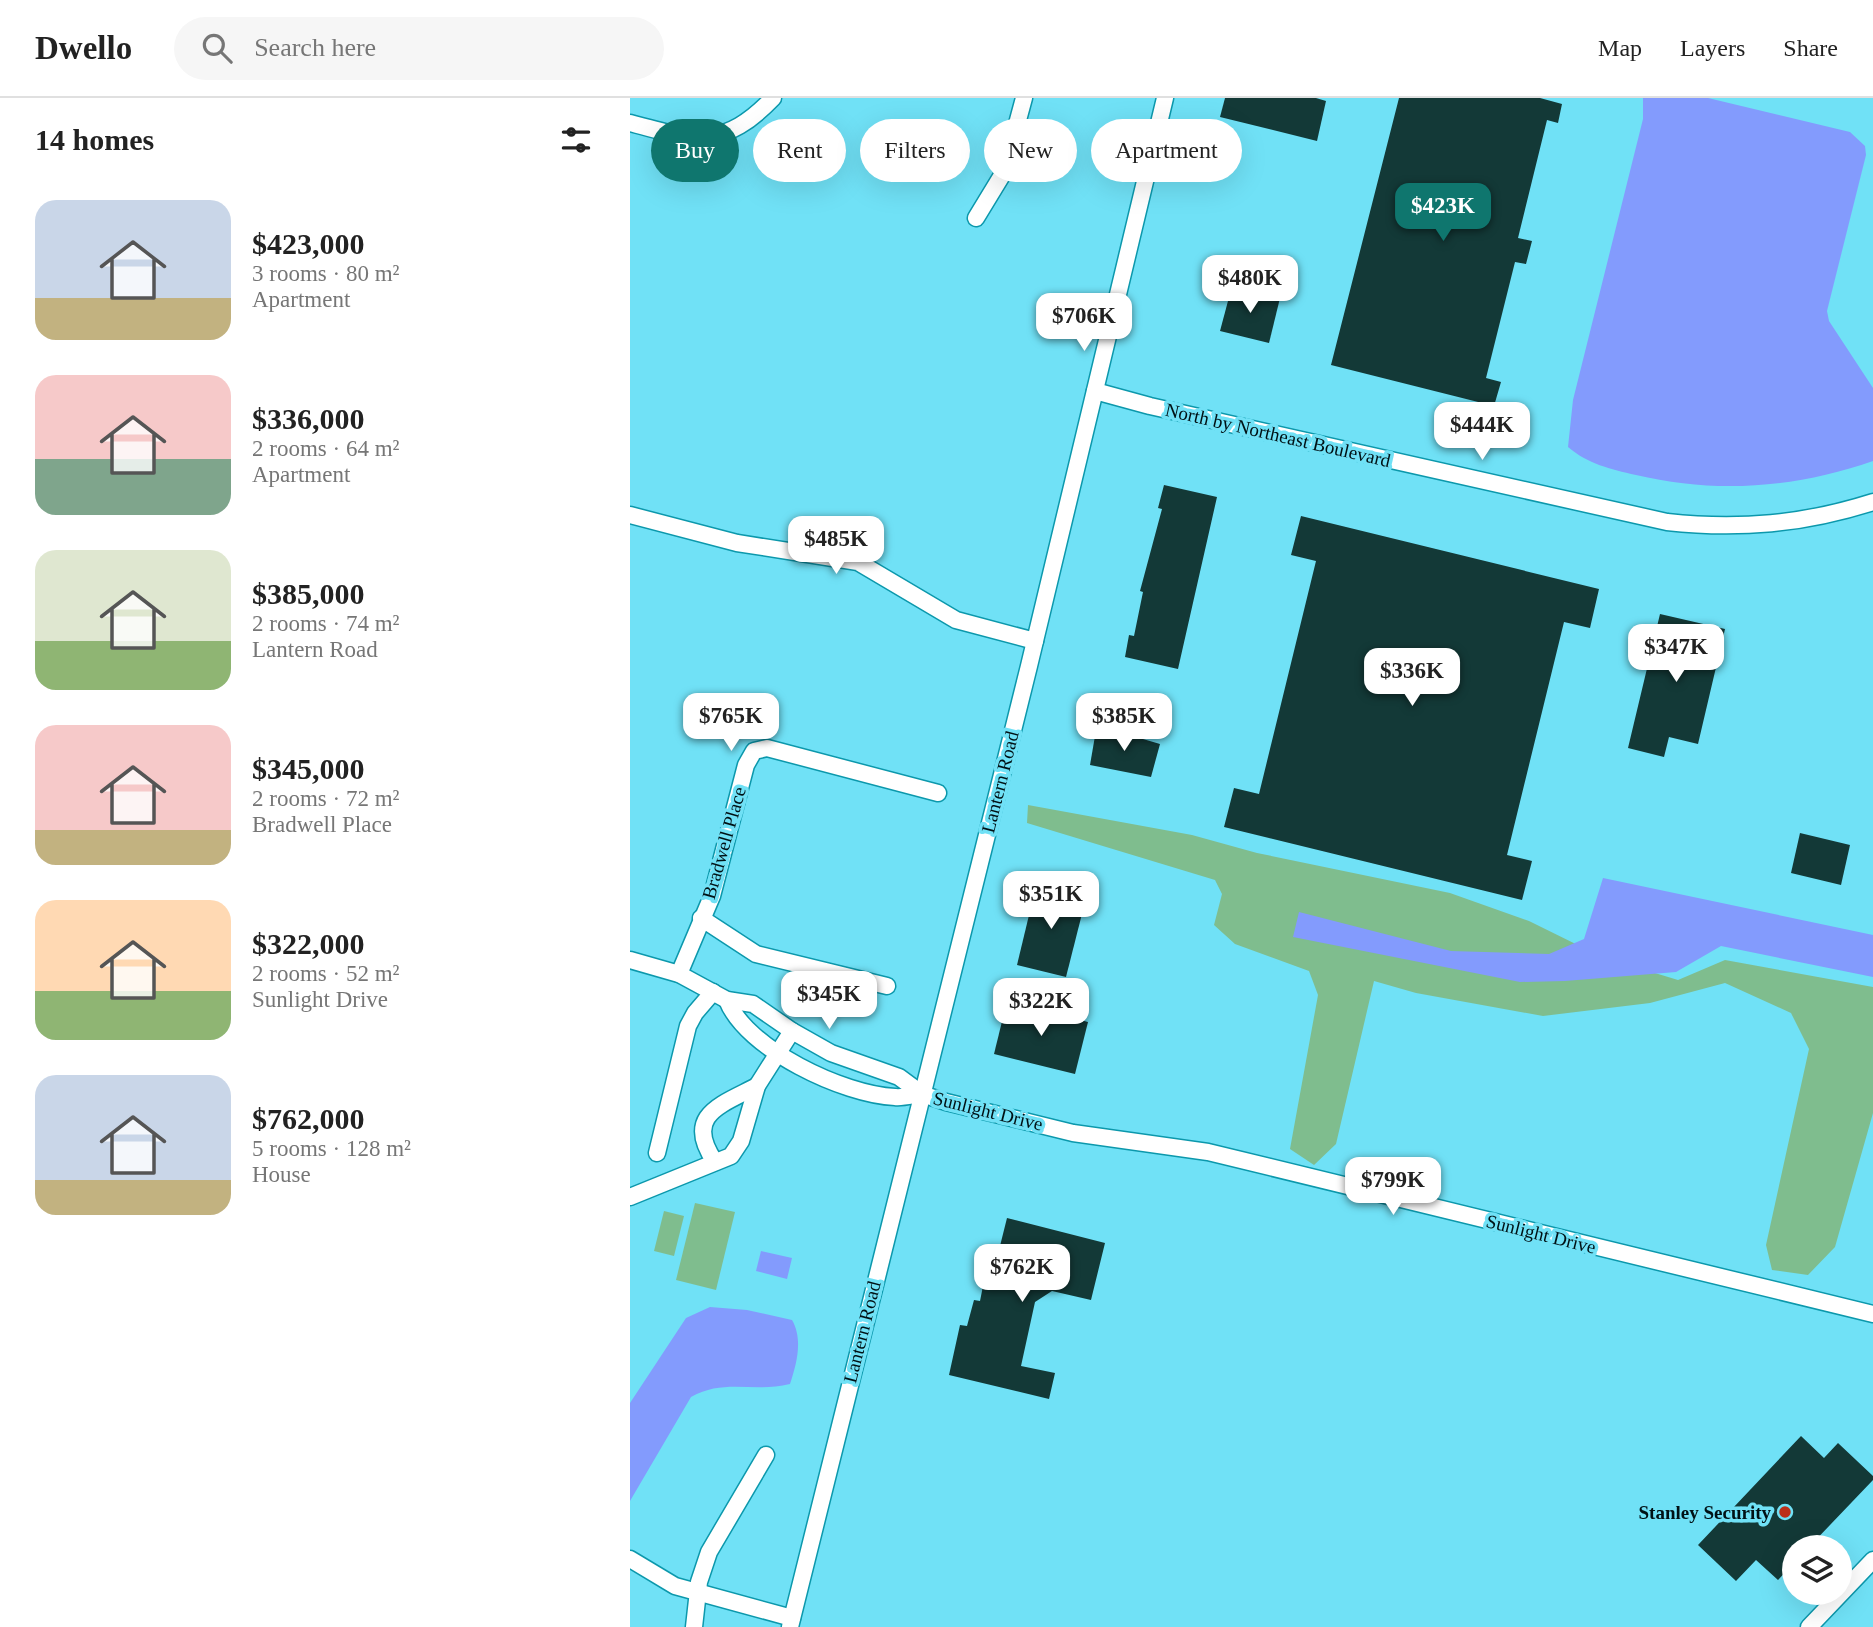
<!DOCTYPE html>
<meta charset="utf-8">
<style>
:root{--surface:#fff;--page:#f6f6f6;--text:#222;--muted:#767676;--line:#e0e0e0;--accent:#0f766e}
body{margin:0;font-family:Georgia,serif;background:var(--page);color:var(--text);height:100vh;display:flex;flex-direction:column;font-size:26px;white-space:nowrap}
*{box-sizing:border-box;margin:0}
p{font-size:23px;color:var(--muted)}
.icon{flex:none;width:38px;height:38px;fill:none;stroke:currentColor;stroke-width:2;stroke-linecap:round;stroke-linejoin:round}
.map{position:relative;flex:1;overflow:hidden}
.details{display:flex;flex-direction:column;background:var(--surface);width:630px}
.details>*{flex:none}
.top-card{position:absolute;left:21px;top:21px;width:665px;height:63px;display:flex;gap:14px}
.fabs{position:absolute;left:1152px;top:1437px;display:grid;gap:14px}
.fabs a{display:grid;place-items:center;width:70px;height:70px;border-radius:50%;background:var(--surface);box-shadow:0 7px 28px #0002;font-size:35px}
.price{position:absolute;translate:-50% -60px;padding:0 16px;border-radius:14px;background:#fff;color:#222;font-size:23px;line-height:46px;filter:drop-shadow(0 2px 4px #0008)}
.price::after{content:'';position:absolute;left:50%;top:42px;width:21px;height:16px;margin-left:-10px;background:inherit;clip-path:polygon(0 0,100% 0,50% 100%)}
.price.current{background:var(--accent);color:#fff}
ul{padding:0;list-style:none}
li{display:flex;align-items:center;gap:21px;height:175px;padding:0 35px}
li span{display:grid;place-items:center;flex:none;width:196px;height:140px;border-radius:21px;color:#555}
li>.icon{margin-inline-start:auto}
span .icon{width:84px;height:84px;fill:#fffc;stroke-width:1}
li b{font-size:30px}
h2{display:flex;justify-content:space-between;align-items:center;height:84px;padding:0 35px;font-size:30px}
.chip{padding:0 24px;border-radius:32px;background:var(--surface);box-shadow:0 7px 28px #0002;font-size:24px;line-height:63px}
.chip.current{background:var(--accent);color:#fff}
header{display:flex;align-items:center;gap:42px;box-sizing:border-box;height:98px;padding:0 35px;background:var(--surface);border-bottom:2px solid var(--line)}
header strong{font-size:33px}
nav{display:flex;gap:38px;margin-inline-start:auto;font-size:24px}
.search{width:490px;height:63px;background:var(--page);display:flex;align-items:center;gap:18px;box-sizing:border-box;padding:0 24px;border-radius:38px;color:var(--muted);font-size:26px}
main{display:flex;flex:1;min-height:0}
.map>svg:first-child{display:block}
.green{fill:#7fbd8e}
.water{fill:#839bfd}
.building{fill:#133937}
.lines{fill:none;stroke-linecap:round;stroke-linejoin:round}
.minor-casing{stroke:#0c98ac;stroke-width:19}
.minor{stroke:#fff;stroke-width:16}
.poi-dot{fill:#bb2f19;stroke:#70e1f6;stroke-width:2.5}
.labels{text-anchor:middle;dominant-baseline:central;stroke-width:7;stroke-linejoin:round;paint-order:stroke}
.street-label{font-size:19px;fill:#001115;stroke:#70e1f6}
.poi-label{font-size:19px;font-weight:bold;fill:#001115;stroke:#70e1f6;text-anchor:end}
</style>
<header>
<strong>Dwello</strong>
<div class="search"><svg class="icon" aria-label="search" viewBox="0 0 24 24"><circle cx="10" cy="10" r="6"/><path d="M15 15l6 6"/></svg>Search here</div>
<nav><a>Map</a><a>Layers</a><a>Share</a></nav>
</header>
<main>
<section class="details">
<h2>14 homes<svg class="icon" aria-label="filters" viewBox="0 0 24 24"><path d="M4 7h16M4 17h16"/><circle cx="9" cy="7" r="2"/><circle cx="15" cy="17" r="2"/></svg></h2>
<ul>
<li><span style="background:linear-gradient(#c9d6e8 70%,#c2b280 0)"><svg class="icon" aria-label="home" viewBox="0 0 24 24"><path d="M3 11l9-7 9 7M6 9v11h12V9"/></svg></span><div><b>$423,000</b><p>3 rooms · 80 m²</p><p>Apartment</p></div></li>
<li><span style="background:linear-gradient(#f6c9c9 60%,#7fa58c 0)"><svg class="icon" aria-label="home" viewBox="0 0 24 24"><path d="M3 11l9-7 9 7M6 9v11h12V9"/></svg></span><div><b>$336,000</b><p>2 rooms · 64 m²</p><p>Apartment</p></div></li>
<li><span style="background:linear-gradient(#dfe7d0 65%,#8fb573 0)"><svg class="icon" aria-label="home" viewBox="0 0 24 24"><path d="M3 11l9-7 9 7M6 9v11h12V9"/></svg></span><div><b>$385,000</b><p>2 rooms · 74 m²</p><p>Lantern Road</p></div></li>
<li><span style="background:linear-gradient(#f6c9c9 75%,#c2b280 0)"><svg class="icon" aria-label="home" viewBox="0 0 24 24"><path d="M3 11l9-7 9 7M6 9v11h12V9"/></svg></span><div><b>$345,000</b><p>2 rooms · 72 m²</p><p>Bradwell Place</p></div></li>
<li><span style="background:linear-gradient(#ffd9b3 65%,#8fb573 0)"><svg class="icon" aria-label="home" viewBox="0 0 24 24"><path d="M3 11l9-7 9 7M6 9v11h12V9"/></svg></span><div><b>$322,000</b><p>2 rooms · 52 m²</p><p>Sunlight Drive</p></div></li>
<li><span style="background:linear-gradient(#c9d6e8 75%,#c2b280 0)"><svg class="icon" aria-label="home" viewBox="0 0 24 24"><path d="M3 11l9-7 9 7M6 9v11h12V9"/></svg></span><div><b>$762,000</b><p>5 rooms · 128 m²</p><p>House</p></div></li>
</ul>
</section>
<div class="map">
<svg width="1243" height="1529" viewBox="0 0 1243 1529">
<rect width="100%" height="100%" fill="#70e1f6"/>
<g class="green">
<polygon points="398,707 562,737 627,755 820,795 899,823 972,859 1048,882 1095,862 1243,889 1243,1015 1205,1149 1178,1177 1142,1172 1136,1147 1179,951 1161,915 1095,885 1020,905 913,918 786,895 744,883 706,1046 684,1067 660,1051 688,897 679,873 605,846 584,827 592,796 585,782 397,725"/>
<polygon points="65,1105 105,1114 86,1192 46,1182"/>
<polygon points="34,1113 54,1118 44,1158 24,1153"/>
</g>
<g class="water">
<path d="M1013 0H1078L1220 34 1235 48 1236 57 1197 213 1199 223 1243 290V363C1166 390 1086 396 1006 377 980 371 958 366 938 349L943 302 1013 21Z"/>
<polygon points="973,780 1243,837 1243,879 1091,848 1046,874 935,883 890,884 663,839 669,814 821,853 919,856 954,841"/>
<polygon points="131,1153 162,1160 157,1181 126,1173"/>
<path d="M80 1209 117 1212 162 1222C173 1241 167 1265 160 1286 122 1295 95 1280 61 1299L0 1403V1305L56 1220Z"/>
</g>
<g class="building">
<polygon points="595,0 686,0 696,3 687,43 590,19"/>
<polygon points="769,0 910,0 932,6 928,25 917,22 888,140 902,143 896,166 885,164 856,280 871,284 864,308 701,267"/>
<polygon points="602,188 650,200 639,245 590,233"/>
<polygon points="534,387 587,399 548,571 495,559 499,537 504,538 513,494 510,493 532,411 528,410"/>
<polygon points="671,418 969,491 960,530 934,524 877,757 902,763 892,802 594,729 604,690 629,696 686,463 661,457"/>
<polygon points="1030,516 1095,531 1068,646 1039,639 1034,659 998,650"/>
<polygon points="479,631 530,646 521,679 460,667 465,638"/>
<polygon points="1170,735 1220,747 1211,787 1161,775"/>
<polygon points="406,788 456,800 436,879 387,867"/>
<polygon points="377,903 458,924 445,976 364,956"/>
<polygon points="377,1120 475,1145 461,1202 422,1193 405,1204 391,1268 425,1275 419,1301 319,1277 330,1227 337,1228 344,1202 350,1203 355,1178 362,1180"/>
<polygon points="1171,1338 1194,1360 1208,1345 1243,1378 1243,1382 1179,1449 1164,1449 1164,1465 1148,1482 1126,1462 1106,1483 1068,1447"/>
</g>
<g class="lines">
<g class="minor-casing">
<g id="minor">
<path d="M0 25C64 42 93 52 143 0"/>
<polyline points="346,120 374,74 394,0"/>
<path d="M465 293 520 308 1037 424C1109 432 1174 426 1243 404"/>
<polyline points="0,417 107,445 228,464 326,522 405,543"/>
<polyline points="71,820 126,856 257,888"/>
<polyline points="0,862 49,876 97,902 123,906 162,933 201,955 269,979 292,996 316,1004 443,1035 578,1054 1243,1216"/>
<polyline points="49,876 82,798 116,667 124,653 137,650 308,695"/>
<path d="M97 902C116 951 214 997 265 999 273 1000 283 997 292 996"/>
<polyline points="27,1055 58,928 65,915 83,894"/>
<path d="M85 1064C53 1017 91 1007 127 988"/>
<polyline points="0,1099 101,1058 111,1043 127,988 162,933"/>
<polyline points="0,1461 45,1488 162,1520"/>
<polyline points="64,1529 69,1484 79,1454 136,1357"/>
<polyline points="160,1529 399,568 535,0"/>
<polyline points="1179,1529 1243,1462"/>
</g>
</g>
<use href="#minor" class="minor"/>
</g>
<circle class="poi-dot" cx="1155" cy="1414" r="7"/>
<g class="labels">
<g class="street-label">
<text transform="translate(648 337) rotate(13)">North by Northeast Boulevard</text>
<text transform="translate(370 684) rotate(-76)">Lantern Road</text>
<text transform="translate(94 745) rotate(-74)">Bradwell Place</text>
<text transform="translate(358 1013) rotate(14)">Sunlight Drive</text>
<text transform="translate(911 1136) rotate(14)">Sunlight Drive</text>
<text transform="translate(232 1234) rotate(-76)">Lantern Road</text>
</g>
<g class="poi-label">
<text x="1141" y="1414">Stanley Security</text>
</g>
</g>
</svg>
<div class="fabs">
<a><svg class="icon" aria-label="layers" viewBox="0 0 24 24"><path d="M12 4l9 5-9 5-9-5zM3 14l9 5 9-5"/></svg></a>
</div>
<b class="price current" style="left:813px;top:145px">$423K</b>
<b class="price" style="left:620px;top:217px">$480K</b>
<b class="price" style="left:454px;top:255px">$706K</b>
<b class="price" style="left:852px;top:364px">$444K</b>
<b class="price" style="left:206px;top:478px">$485K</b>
<b class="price" style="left:1046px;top:586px">$347K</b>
<b class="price" style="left:782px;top:610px">$336K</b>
<b class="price" style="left:101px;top:655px">$765K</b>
<b class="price" style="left:494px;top:655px">$385K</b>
<b class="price" style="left:421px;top:833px">$351K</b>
<b class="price" style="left:199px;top:933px">$345K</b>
<b class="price" style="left:411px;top:940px">$322K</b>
<b class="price" style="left:763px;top:1119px">$799K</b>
<b class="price" style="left:392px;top:1206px">$762K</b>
<div class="top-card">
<a class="chip current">Buy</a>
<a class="chip">Rent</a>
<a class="chip">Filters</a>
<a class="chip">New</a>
<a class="chip">Apartment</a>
</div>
</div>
</main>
